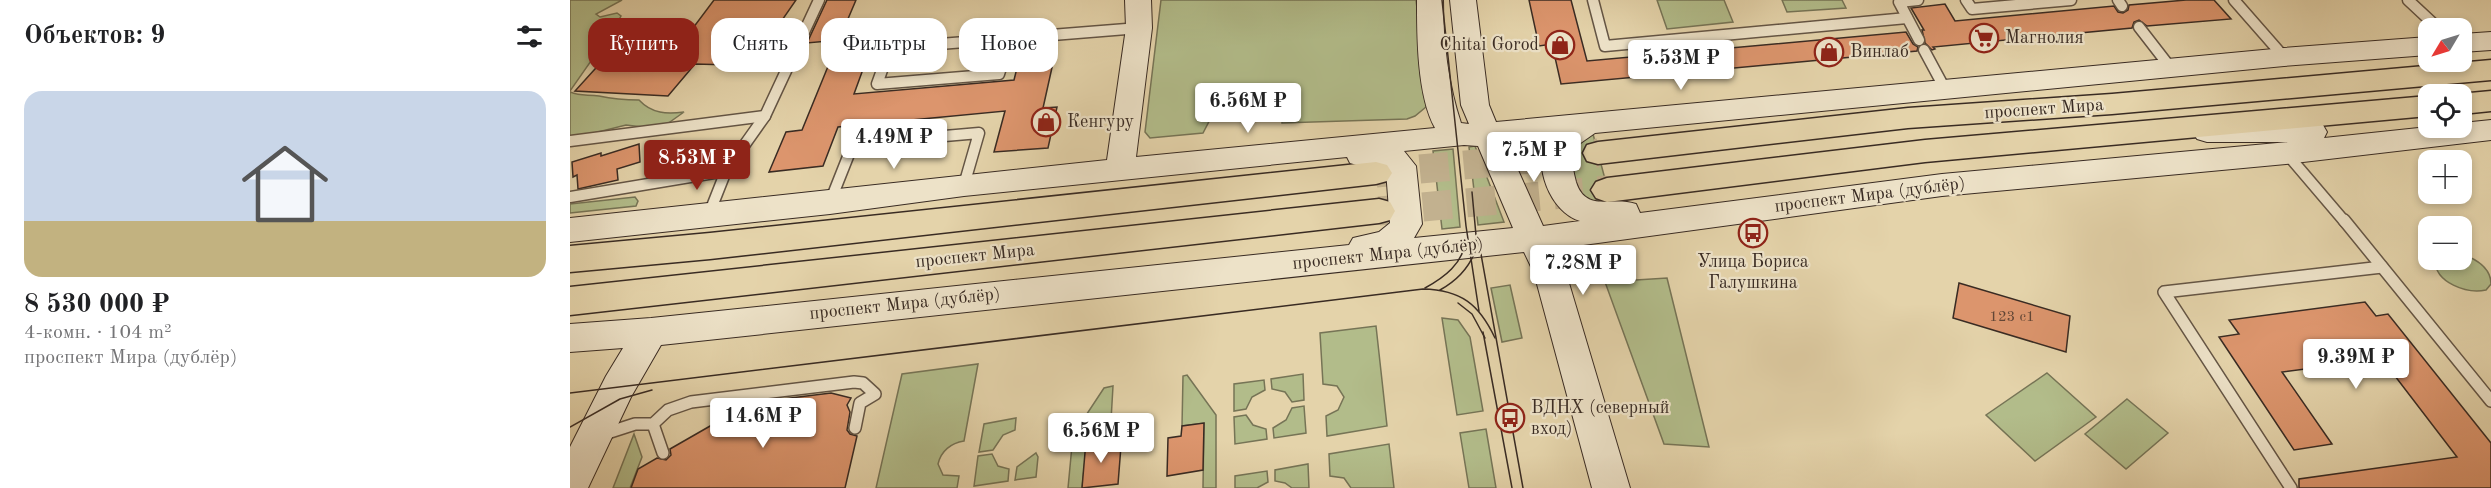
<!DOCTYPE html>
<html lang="ru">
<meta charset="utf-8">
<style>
:root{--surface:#fff;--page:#f2f2f2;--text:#202124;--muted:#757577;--accent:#8f2418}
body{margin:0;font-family:"Old Standard TT",serif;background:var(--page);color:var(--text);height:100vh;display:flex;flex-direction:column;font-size:22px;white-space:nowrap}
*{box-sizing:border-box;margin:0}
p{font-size:20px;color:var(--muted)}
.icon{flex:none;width:33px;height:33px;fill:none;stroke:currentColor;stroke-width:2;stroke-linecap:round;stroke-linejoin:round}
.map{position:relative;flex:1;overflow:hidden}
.side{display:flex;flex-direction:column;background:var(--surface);width:570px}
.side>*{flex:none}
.banner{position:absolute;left:18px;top:18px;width:570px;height:54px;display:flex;gap:12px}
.needle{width:39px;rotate:232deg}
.fabs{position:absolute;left:1848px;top:18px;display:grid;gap:12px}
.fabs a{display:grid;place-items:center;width:54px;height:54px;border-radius:12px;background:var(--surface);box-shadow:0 3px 9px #0003;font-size:30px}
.price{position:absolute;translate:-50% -51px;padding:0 14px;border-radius:6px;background:#fff;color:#222;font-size:20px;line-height:39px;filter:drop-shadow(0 2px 3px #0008)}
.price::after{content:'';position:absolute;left:50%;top:36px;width:18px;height:14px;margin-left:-9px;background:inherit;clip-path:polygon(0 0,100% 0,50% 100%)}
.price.selected{background:var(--accent);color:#fff}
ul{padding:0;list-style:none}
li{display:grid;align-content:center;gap:12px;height:318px;padding:0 24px}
li span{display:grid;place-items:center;height:186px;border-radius:18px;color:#555}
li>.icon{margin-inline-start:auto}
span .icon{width:108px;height:108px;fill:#fffc;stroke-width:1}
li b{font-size:26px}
h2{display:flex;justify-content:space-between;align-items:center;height:72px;padding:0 24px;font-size:26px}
.tag{padding:0 21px;border-radius:18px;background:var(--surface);box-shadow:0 3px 9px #0003;font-size:21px;line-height:54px}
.tag.selected{background:var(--accent);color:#fff}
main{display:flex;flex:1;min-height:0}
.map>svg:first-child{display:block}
.green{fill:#b2bc8a;stroke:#767456;stroke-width:1.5}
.building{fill:#dc956d;stroke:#392b23;stroke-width:1.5}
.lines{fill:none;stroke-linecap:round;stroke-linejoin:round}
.primary-tunnel{stroke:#c2b18f;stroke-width:29;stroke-dasharray:29 15;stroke-linecap:butt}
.lane-far1-casing{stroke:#645545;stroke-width:13}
.lane-casing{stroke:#645545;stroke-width:14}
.secondary-casing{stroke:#392b23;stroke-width:2}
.primary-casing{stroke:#392b23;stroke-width:3}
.lane-far1{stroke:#ede2c8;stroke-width:10}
.lane{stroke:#ede2c8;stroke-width:11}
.secondary{fill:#ede2c8;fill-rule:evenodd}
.primary{fill:#e4d3aa;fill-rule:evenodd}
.tram{stroke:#392b23;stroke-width:1.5}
.labels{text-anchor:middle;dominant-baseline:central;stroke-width:4.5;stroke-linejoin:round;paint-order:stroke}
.number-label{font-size:15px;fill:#624636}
.poi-label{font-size:18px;fill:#392b23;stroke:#ede2c8;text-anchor:start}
.street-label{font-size:18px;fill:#392b23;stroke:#ede2c8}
</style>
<main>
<section class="side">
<h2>Объектов: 9<svg class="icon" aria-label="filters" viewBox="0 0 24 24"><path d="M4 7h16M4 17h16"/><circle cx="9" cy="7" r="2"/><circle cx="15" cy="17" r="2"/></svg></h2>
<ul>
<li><span style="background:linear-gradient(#c9d6e8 70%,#c2b280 0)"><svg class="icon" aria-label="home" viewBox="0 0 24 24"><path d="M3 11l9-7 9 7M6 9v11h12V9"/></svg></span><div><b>8 530 000 ₽</b><p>4-комн. · 104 m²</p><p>проспект Мира (дублёр)</p></div></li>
</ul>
</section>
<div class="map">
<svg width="1921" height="488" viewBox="0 0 1921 488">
<rect width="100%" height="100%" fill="#e4d3aa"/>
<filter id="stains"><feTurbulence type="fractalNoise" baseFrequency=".00333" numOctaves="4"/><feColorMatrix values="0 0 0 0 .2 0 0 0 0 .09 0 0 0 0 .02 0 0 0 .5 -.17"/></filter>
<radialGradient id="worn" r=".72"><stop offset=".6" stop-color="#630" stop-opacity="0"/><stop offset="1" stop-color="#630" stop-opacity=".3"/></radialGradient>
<g class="green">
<polygon points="0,0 52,0 26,14 30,17 47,13 51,16 39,37 30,41 28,51 0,91"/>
<polygon points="591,0 846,0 854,66 856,107 845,116 837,119 712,123 712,103 645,110 633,133 580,138 575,132"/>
<polygon points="1087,0 1154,0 1163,22 1097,29"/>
<polygon points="1212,0 1272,0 1276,8 1217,12"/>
<path d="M0 92C11 97 18 94 29 96 43 99 55 100 69 100 82 114 97 114 114 112L90 129 56 125 0 139Z"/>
<polygon points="1023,134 1043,209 1007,196 998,148"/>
<polygon points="905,146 934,222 908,225 899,147"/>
<polygon points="883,149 890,227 872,229 863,151"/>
<polygon points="65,197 68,201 66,206 0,213 0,204"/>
<path d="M1892 254C1906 259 1921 267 1921 284L1916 290C1897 294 1865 283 1865 260H1892Z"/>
<polygon points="1097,278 1139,447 1094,444 1035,282"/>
<polygon points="940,285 952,338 932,342 921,288"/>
<polygon points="872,318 888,320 900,337 913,411 887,415"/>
<polygon points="806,326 817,426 757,436 756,416 768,410 774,397 767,386 753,384 750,333"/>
<path d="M408 364 394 441C381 443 371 451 368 464L373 475 389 476 387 488H306L332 374Z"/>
<polygon points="1477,373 1526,417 1465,461 1416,415"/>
<polygon points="733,374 734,400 722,402 715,392 702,389 701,379"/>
<polygon points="617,375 646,415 646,488 633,488 634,423 612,426 613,376"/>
<polygon points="694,380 695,390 682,397 676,409 664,411 664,384"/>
<polygon points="543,386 540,438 517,442 512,488 498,488 503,435 534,388"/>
<polygon points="1557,399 1598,433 1556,469 1515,434"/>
<polygon points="734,406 736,433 704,438 703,428 716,420 722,408"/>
<polygon points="676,415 683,425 696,429 697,439 665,444 664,417"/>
<polygon points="446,418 445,430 433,435 423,450 409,452 414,424"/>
<polygon points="916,429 926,488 899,488 890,433"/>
<polygon points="64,434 72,457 60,488 43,488"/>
<polygon points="819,444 824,488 781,488 774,478 760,476 759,454"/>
<polygon points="466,453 468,457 466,477 445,480 447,467"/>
<polygon points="422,454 428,466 439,469 438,481 404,486 408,456"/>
<polygon points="738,464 739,488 722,488 715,483 705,481 705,470"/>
<polygon points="697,471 698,482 687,488 665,488 665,476"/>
</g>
<g class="building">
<polygon points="144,0 226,0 199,39 180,39 161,65 125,64 98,96 5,91 34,59 28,60 49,32 73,31 66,39 114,40"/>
<polygon points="257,0 286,0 269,40 237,43"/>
<polygon points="959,0 1001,0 1017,61 1336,32 1343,44 1348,47 1347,51 991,84 982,44 969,46"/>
<polygon points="1616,0 1644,0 1661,19 1577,26 1569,20 1564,22 1562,28 1363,47 1365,49 1362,50 1355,43 1352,30 1354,30 1341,8 1375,4 1385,21 1544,6 1548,12 1553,13 1558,10 1559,5"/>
<polygon points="487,45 473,108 487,107 478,148 424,152 435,111 268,127 253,166 199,172 216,132 232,130 259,64 296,61 284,94 444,80 452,48"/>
<polygon points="69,144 70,162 47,169 48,180 8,189 7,175 3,177 2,162 31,153 31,156"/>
<polygon points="1389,283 1500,316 1496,352 1383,318"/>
<polygon points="1795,302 1806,316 1818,314 1921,443 1921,488 1729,488 1729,479 1887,457 1812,359 1712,372 1762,444 1724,450 1649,337 1669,334 1659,320"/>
<polygon points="261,393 281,398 277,405 280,412 277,430 280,434 287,436 275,488 61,488 68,469 87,458 96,460 101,455 100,449 175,406 187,402"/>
<polygon points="634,423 633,470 597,476 598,438 611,436 612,426"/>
<polygon points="540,438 539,447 551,446 548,484 512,488 516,441"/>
</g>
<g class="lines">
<g class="primary-tunnel">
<polyline points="806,173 1028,153"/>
<polyline points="809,211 1037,190"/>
</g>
<g class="lane-far1-casing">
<g id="lane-far1">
<polyline points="1023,0 1035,46 1337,18"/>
<polyline points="1348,0 1329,2 1349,40"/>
<polyline points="1396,0 1402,9 1501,0"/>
<polyline points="1548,0 1552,6"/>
<polyline points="1664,0 1714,57"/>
<polyline points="1838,0 1868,28"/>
<polyline points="1569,27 1600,67"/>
<polyline points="440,39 429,74 307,84 320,48 569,28"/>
<polyline points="1354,50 1375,89"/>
<polyline points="0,141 195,116"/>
<polyline points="1717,154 1775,222"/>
<polyline points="0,197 156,171"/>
<polyline points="260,202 283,144 409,133 394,185"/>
<polyline points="139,214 156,171 195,116 249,0"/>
</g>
</g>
<g class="lane-casing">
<g id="lane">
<polyline points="1774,220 1921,401"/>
<polyline points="83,424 93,453"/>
<polyline points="31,435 65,424 83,424 98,410 121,402 284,382 293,383 305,394 290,403 285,428"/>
<polyline points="1721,488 1594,292 1812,267"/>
</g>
</g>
<g class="secondary-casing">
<g id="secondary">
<path d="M555 0H581L582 28 566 157 865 128C847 96 847 36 847 0H873C873 41 878 84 891 123L899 124 891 105 880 0H906L919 105 926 122 1714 48 1858 37V55L1714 66 1025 133 1002 149C1001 160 1003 171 1006 182 1016 213 1042 196 1066 204L1070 213 1372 174 1718 142H1637L1627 139 1623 132 1627 125 1637 122H1743L1753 125 1757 132 1754 138 1858 127 1892 128V123L1921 120V140L1716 164 1372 196 984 249 996 273 1060 488H1022L964 273 954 252 91 345 61 397 18 488H0V447L36 376 53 348 0 352V324L81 318 779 245 783 238 809 232 820 223 816 170 813 166H790L780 163 777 157 394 196 260 214 0 242V218L537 160 556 28ZM977 137C962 165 980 212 1010 221L973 226 935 141ZM894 145 908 146 943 228 844 238 852 224 846 166 834 151Z"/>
<polygon points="1921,32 1921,50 1892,52 1892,34"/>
</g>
</g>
<g class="primary-casing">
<g id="primary">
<polygon points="1921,60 1921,80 1542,114 1338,128 1028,164 1017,161 1013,153 1017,145 1028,142 1338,108 1542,94"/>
<polygon points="1921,91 1921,111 1892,114 1892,94 1889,94"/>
<polygon points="1858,96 1858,116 1355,162 1037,202 1026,198 1021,190 1026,182 1037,178 1355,140"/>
<polygon points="806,162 817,165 822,173 817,181 806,184 140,259 0,272 0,246 140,233"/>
<polygon points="809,199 820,202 825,211 820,220 809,223 0,315 0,287"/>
</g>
</g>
<use href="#lane-far1" class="lane-far1"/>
<use href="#lane" class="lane"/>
<use href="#secondary" class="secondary"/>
<use href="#primary" class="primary"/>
<g class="tram">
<polyline points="872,0 896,226 909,311"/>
<polyline points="909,243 953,488"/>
<path d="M855 288C875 277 892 264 896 241"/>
<path d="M870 290C888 280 901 266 907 246L902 192"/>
<polyline points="888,303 902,314 915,338"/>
<polyline points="913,332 942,488"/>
<path d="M0 393 853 289C891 290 909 304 925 338"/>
<polyline points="0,427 50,399 82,390"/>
</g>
</g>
<defs>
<g id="supermarket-ring" transform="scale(1.5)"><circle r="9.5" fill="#ede2c8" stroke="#8f2418" stroke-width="1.5"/><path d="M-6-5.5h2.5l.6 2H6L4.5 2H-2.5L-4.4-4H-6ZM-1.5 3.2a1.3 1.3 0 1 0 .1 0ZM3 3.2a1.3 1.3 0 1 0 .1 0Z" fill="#8f2418"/></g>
<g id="shop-ring" transform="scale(1.5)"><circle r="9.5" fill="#ede2c8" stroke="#8f2418" stroke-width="1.5"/><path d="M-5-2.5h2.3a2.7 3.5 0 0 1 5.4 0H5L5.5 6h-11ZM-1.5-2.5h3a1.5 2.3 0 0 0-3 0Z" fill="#8f2418"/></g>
<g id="bus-ring" transform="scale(1.5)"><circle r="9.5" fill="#ede2c8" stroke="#8f2418" stroke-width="1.5"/><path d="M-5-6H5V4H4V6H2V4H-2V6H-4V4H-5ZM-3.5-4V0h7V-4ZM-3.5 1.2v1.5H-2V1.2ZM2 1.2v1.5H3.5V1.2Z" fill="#8f2418"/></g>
</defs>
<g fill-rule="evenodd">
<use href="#supermarket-ring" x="1414" y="38"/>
<use href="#shop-ring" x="990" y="45"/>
<use href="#shop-ring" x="1259" y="52"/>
<use href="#shop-ring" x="476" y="122"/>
<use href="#bus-ring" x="1183" y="233"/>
<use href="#bus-ring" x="940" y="418"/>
</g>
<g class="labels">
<g class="number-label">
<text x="1442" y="317">123 с1</text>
</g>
<g class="poi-label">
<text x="1435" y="38">Магнолия</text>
<text x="969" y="45" text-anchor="end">Chitai Gorod</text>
<text x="1280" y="52">Винлаб</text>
<text x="497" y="122">Кенгуру</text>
<text x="1183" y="262" text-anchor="middle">Улица Бориса<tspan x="1183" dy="21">Галушкина</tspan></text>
<text x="961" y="408">ВДНХ (северный<tspan x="961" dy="21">вход)</tspan></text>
</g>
<g class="street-label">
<text transform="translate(1474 109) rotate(-4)">проспект Мира</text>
<text transform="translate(1300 195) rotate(-7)">проспект Мира (дублёр)</text>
<text transform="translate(818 254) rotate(-6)">проспект Мира (дублёр)</text>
<text transform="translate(405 256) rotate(-6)">проспект Мира</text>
<text transform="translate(335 304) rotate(-6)">проспект Мира (дублёр)</text>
</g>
</g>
<rect width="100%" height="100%" filter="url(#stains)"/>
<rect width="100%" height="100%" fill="url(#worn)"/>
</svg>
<div class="fabs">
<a><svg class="needle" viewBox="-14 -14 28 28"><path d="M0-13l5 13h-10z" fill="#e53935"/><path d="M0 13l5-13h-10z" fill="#757577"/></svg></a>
<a><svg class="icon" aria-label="locate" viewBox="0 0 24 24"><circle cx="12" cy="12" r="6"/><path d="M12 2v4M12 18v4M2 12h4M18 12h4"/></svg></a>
<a>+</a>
<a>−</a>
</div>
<b class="price" style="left:1111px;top:91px">5.53M ₽</b>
<b class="price" style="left:678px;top:134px">6.56M ₽</b>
<b class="price" style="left:324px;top:170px">4.49M ₽</b>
<b class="price" style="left:964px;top:183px">7.5M ₽</b>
<b class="price selected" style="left:127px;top:191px">8.53M ₽</b>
<b class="price" style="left:1013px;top:296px">7.28M ₽</b>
<b class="price" style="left:1786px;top:390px">9.39M ₽</b>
<b class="price" style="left:193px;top:449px">14.6M ₽</b>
<b class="price" style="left:531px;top:464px">6.56M ₽</b>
<div class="banner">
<a class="tag selected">Купить</a>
<a class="tag">Снять</a>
<a class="tag">Фильтры</a>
<a class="tag">Новое</a>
</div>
</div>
</main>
